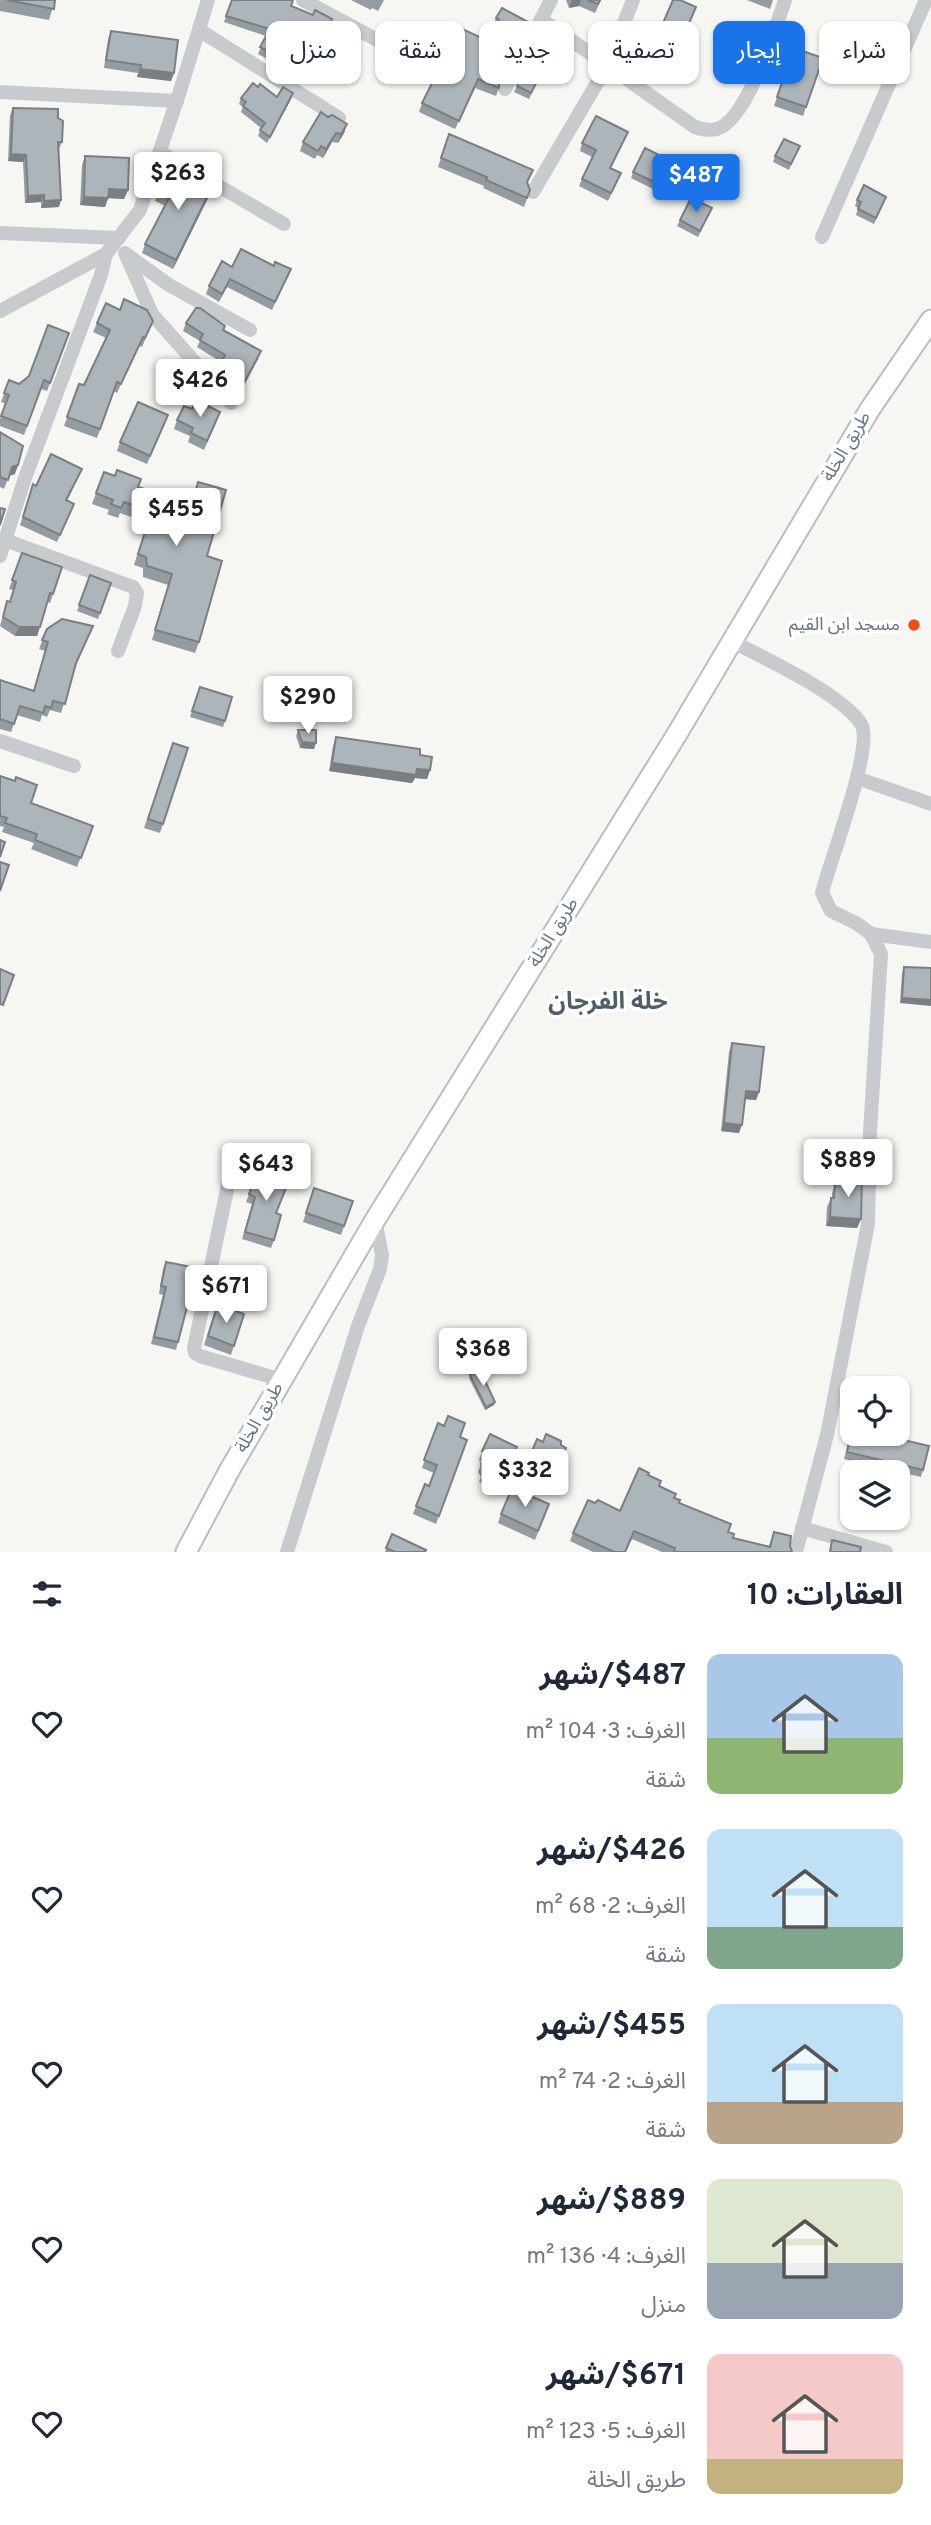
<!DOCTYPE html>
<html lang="ar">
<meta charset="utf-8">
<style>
:root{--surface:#fff;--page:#f6f6f7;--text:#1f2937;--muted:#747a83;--accent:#1a73e8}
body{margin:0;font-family:Overpass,"Noto Sans Arabic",sans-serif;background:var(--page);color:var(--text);direction:rtl;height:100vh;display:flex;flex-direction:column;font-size:26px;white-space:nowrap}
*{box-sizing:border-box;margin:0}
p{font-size:23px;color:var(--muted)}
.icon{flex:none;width:38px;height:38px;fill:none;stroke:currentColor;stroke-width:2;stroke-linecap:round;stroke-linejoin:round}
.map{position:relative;height:1552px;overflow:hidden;direction:ltr}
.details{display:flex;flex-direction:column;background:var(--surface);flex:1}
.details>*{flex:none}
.guide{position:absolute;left:21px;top:21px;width:889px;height:63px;direction:rtl;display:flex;gap:14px}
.controls{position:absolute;left:840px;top:1376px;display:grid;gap:14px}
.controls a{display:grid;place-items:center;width:70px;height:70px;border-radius:14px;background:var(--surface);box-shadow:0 2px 5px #0004;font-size:35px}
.price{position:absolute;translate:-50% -60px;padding:0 16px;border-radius:7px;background:#fff;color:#222;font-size:23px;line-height:46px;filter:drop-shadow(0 2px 4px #0008)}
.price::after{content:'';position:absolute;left:50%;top:42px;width:21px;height:16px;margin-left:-10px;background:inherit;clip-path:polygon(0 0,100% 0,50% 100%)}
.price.selected{background:var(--accent);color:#fff}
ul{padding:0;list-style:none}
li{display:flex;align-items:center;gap:21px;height:175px;padding:0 28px}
li span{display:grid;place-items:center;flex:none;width:196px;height:140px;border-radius:14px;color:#555}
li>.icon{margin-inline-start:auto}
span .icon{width:84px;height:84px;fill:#fffc;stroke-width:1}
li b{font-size:30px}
h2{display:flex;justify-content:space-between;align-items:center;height:84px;padding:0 28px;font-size:30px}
.chip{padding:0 24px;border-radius:14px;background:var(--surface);box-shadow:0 2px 5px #0004;font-size:24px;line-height:63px}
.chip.selected{background:var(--accent);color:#fff}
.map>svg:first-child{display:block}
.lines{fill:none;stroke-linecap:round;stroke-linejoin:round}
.secondary-casing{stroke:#b9bec3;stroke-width:23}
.street{stroke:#c8cbce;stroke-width:14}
.secondary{stroke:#fff;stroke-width:19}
.wall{fill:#959ca1}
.shaded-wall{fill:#797f83}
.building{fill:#adb5bb;stroke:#797f83;stroke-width:2}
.poi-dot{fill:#f44c14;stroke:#fff;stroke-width:2.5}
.labels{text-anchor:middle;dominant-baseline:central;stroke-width:7;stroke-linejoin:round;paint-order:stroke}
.street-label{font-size:18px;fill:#627586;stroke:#fff}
.poi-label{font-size:18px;fill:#627586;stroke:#fff;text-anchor:end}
.district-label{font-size:24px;font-weight:bold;fill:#505e6a;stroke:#fff}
</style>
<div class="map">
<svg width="931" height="1552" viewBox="0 0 931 1552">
<rect width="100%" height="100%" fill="#f6f6f2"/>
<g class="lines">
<g class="secondary-casing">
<polyline id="secondary" points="186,1552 229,1471 375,1220 677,734 870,409 931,320"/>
</g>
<g class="street">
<polyline points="303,0 407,56"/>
<path d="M541 19 695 127C701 129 710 131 717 129 747 120 775 30 785 0"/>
<polyline points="199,30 339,118"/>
<polyline points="505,89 551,0"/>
<polyline points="0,92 177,101"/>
<polyline points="160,152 284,224"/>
<polyline points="533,192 607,66 633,0"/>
<polyline points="0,233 119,238"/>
<polyline points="822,237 926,0"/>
<polyline points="125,253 152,314 231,403"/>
<polyline points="126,254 169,285 250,330"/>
<polyline points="0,311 106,254"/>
<polyline points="5,540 133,587 137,593 135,606 118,651"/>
<polyline points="0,556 25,478 101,275 106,254 140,210 180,91 208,0"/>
<path d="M731 641C764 658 842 694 861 724 875 745 829 863 822 893L831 911 856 923 871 934 881 954 870 1132 868 1224 827 1435 796 1552"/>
<polyline points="0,741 74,766"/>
<polyline points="857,778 931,804"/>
<polyline points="871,934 931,942"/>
<polyline points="233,1161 194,1348 195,1353 200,1356 282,1380"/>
<polyline points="802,1528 886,1552"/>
<polyline points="287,1552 358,1326 380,1269 382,1255 375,1220"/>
</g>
<use href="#secondary" class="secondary"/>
</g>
<g class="wall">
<polygon points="0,0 55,0 49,20 0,11"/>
<polygon points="232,0 291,6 331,23 350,43 328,80 305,66 299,76 258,54 266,36 224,22"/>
<polygon points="351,0 384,0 378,11 372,8 371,10"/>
<polygon points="566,0 601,0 595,13 579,6 569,8"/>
<polygon points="673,0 696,7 679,48 657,38"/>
<polygon points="747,0 773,0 770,9"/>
<polygon points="496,18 528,22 525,30 499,79 499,88 496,96 475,88 455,129 419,112 422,103 446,80 453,67 441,61 444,53 488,41 495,27 493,26"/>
<polygon points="111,31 174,73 171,81 137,77 138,73 104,68 108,39"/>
<polygon points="794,48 823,58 803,116 774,106"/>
<polygon points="542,72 529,99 514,92 517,86"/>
<polygon points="258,87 277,97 291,99 267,143 258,136 261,128 241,112 243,107 239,104 241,98"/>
<polygon points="13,108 58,118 62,142 59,149 59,207 41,208 41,202 25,203 23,162 8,161 10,115"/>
<polygon points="328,117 347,124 344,133 338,143 332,142 323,158 317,155 315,159 300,151 303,142"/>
<polygon points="628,132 611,168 618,181 608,201 579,186 592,157 580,151 582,143"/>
<polygon points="449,134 533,170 527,184 530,190 524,207 483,188 484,186 438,167"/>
<polygon points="800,146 789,170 773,162 775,156"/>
<polygon points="85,156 128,190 124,199 108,198 105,207 80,205 82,165"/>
<polygon points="667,165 655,190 631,178 633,172"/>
<polygon points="212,187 209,196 173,269 142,253 145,244 165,206 155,201 158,192"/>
<polygon points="857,200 884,203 874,224 856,215 858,208 855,206"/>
<polygon points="709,214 698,237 677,226 680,220"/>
<polygon points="274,266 291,269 272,310 227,287 219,302 206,294 209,286 232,267"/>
<polygon points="120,310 153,321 142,347 139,346 117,393 114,391 97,438 64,426 79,384 84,385 106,338 93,332 97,323"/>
<polygon points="186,323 225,326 224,331 258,359 242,389 222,378 217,373 221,362 197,347 200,341 183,331"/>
<polygon points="69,333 47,391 41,389 24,435 0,426 0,419 6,404 1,402 9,380 19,384 29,376"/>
<polygon points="177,420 217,421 204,450 188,442 190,436 174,429"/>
<polygon points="164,424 147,464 117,451 120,442"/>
<polygon points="0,432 15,474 9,476 4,489 0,487"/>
<polygon points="82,469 67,501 71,512 57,542 20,525 33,484 36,486"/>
<polygon points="104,472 138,487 191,503 198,482 207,556 199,642 195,653 152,640 168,585 143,577 143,568 134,565 145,530 137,528 140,520 120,513 118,518 107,514 109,510 92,504"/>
<polygon points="22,553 62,567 50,603 47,602 37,636 15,636 0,626 7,601 10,602 13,590 9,589"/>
<polygon points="90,575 111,583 98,619 77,611"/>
<polygon points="47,629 89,635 75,668 61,713 50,710 47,717 42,715 40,722 17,715 11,732 0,729 0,680 33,691 45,651 39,649"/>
<polygon points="200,687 232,697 223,727 190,717"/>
<polygon points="298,730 314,749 300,748 296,736"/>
<polygon points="336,737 420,755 430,770 427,779 415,778 412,783 329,771 333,746"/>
<polygon points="173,743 188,748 160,833 144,828"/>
<polygon points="0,776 31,803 93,826 77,867 31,849 34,843 2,832 4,827 0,826"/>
<polygon points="904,967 931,968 900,1003 902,973"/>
<polygon points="732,1043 759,1092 756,1100 745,1099 739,1133 721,1131 729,1052"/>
<polygon points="260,1166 276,1213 274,1240 271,1248 242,1239 252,1204 246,1202"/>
<polygon points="846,1176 861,1219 857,1228 826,1226 827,1207 831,1198 832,1198 832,1193 835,1184 843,1185"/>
<polygon points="314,1188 353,1201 341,1235 303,1222"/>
<polygon points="166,1262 178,1342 176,1350 151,1344 163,1295 159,1294 163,1269"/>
<polygon points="214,1313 244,1314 231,1355 204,1345"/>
<polygon points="470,1375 495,1402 494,1405 485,1410 469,1378"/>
<polygon points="438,1423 444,1426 460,1437 467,1440 436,1524 413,1514 425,1484 429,1486 434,1473 422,1468"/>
<polygon points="852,1427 887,1436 923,1470 921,1477 844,1459"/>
<polygon points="537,1439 543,1442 561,1445 566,1448 558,1469 530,1457"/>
<polygon points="517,1447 501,1490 479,1482 481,1477 478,1472 482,1462 479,1460 482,1451"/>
<polygon points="659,1487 674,1498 679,1503 728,1532 733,1538 769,1546 774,1532 790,1546 792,1552 662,1552 632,1539 626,1552 593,1552 570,1541 573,1533 595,1503 620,1511"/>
<polygon points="546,1513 535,1540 498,1523 501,1514"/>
<polygon points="392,1534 425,1552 385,1552"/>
</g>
<g class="shaded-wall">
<polygon points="572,0 581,0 579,6 569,8"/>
<polygon points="528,22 525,30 496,85 499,76"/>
<polygon points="352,36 350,43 328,80 330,73"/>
<polygon points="140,69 174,73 171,81 137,77"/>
<polygon points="478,79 475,88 455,129 459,121"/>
<polygon points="293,93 291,99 267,143 270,137"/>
<polygon points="347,124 344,133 338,143 341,134"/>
<polygon points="336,133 332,142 323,158 326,149"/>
<polygon points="11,154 26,155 23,162 8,161"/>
<polygon points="212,187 209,196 173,269 176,260"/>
<polygon points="109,189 128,190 124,199 108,198 105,207 80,205 84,197"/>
<polygon points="44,195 41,202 25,203 28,196"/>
<polygon points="61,200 59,207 41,208 44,201"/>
<polygon points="261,351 258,359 242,389 245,381"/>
<polygon points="18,465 15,474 9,476 12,467"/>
<polygon points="19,627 40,627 37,636 15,636"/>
<polygon points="302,742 316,743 314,749 300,748"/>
<polygon points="332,763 417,769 430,770 427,779 415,778 412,783 329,771"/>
<polygon points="902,998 931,1000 931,1006 900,1003"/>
<polygon points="746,1091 759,1092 756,1100 743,1099"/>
<polygon points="724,1123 742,1125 739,1133 721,1131"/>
<polygon points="830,1217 861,1219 857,1228 826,1226"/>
<polygon points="495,1402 494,1405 485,1410 486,1407"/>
</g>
<g class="building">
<polygon points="7,0 55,0 54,9"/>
<polygon points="232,0 293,0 291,6 313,15 315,10 332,19 330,23 352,36 330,73 307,59 301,69 260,47 270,29 226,16"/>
<polygon points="588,0 600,0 598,4"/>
<polygon points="673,0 680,0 696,7 681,42 659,32"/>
<polygon points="502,8 528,22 499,76 499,88 478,79 459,121 422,103 436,75 446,80 457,59 444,53 456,26 488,41 499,19 496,18"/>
<polygon points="111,31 178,40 174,73 140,69 141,65 106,60"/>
<polygon points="794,48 823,58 806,107 777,97"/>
<polygon points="530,59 545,66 531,93 517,86"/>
<polygon points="253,83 258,87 260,84 277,97 283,87 293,93 270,137 260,130 265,123 243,106 246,102 241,98"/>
<polygon points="13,108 58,109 58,118 63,121 62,142 58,142 61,200 44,201 44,195 28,196 26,155 11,154"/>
<polygon points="321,112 328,117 332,115 347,124 341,134 336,133 326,149 321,146 318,151 303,142"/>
<polygon points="596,116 628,132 610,168 621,173 611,193 582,179 596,150 582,143"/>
<polygon points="449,134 533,170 527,182 530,190 527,198 486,180 487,177 441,158"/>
<polygon points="784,139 800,146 791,164 775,156"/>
<polygon points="645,148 669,160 658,184 633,172"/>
<polygon points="85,156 129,158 128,190 109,189 108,198 84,197"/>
<polygon points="171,166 212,187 176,260 145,244 169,198 158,192"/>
<polygon points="864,185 886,197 876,218 858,209 861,202 857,200"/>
<polygon points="691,198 712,208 700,231 680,220"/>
<polygon points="241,249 274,266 275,262 291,269 275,302 230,279 222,294 209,286 222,261 232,267"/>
<polygon points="124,299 147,310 153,321 145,338 143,337 121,384 117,382 100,429 67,417 79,384 84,385 110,330 97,323 106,303 120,310"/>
<polygon points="196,308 200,308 225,326 223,330 261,351 245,381 224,370 220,365 225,355 200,340 203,334 186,323"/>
<polygon points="48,325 69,333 50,383 44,380 27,426 1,416 9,395 4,393 9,380 19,384 29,376"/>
<polygon points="196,400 220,412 207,441 191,433 193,428 177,420 184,406 192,409"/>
<polygon points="138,402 168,415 150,456 120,442"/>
<polygon points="0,432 23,446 18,465 12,467 8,480 0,477"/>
<polygon points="51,454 82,469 66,500 74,504 60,535 23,517 33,484 36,486"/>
<polygon points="117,470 141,479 138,487 192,504 198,482 226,490 207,556 222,561 199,642 155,630 172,574 147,566 146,557 138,554 149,520 141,518 143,509 124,502 121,508 111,504 113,500 96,493 104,472 115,476"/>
<polygon points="0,508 5,509 0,525"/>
<polygon points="22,553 62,567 53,594 50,593 40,627 19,627 3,617 7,601 10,602 16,582 12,580"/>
<polygon points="90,575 111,583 100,613 79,605"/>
<polygon points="62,619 93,626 76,663 65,704 53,701 51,708 45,706 43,713 20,706 14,724 0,719 0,680 34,691 48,642 42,640 47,629"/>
<polygon points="200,687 232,697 225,721 192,711"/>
<polygon points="298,730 316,730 316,743 302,742"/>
<polygon points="336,737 420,749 420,755 432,757 430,770 417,769 416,775 332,763"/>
<polygon points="173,743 188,748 163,824 148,819"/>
<polygon points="0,776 15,781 16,777 37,785 31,803 93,826 81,858 35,840 37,834 5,823 7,818 0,816"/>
<polygon points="0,840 5,842 0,857"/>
<polygon points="0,862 9,865 0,891"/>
<polygon points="904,967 931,968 931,1000 902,998"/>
<polygon points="0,969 14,975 3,1005 0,1004"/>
<polygon points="732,1043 764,1047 759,1092 746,1091 742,1125 724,1123"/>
<polygon points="260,1166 290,1178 276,1213 281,1215 274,1240 245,1232 255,1197 249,1194"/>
<polygon points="846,1176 862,1177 861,1219 830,1217 831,1198 834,1198 835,1184 846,1185"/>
<polygon points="314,1188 353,1201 344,1226 306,1213"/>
<polygon points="166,1262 197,1268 178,1342 154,1337 166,1287 161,1286"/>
<polygon points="218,1304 244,1314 234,1346 208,1336"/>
<polygon points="480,1370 495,1402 486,1407 470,1375"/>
<polygon points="448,1416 465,1423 460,1437 467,1440 439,1516 416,1506 425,1484 429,1486 437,1465 424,1460 438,1423 444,1426"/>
<polygon points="852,1428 852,1433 883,1433 888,1434 887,1436 929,1446 923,1470 847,1452"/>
<polygon points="490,1434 517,1447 504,1481 482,1473 484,1468 481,1464 486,1453 482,1451"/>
<polygon points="546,1434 561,1441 561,1445 566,1448 560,1463 532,1451 537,1439 543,1442"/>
<polygon points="639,1468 649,1473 648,1475 661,1481 659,1486 676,1494 674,1498 680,1500 679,1503 731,1524 728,1532 734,1534 733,1538 770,1547 774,1532 791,1536 790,1546 792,1552 674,1552 675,1548 634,1531 625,1552 614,1552 573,1533 588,1500 595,1503 598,1500 620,1511"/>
<polygon points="512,1488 549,1504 538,1531 501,1514"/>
<polygon points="392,1534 426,1550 425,1552 395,1552 386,1548"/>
<polygon points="832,1540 861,1547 860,1552 830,1552"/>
</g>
<circle class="poi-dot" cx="914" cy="625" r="7"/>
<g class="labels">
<g class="street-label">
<text transform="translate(847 447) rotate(-59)">طريق الخلة</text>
<text transform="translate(554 933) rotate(-58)">طريق الخلة</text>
<text transform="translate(260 1418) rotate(-60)">طريق الخلة</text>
</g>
<g class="poi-label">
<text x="900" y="625">مسجد ابن القيم</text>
</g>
<g class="district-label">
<text x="608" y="1003">خلة الفرجان</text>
</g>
</g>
</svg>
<div class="controls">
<a><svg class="icon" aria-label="locate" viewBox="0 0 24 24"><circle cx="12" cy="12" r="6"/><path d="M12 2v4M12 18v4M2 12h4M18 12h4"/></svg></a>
<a><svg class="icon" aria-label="layers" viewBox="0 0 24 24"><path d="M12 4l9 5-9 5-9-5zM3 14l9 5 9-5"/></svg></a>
</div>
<b class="price" style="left:178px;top:212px">$263</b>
<b class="price selected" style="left:696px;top:214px">$487</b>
<b class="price" style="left:200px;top:419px">$426</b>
<b class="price" style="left:176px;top:548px">$455</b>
<b class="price" style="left:308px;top:736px">$290</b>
<b class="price" style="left:848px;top:1199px">$889</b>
<b class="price" style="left:266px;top:1203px">$643</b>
<b class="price" style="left:226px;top:1325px">$671</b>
<b class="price" style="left:483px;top:1388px">$368</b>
<b class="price" style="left:525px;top:1509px">$332</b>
<div class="guide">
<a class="chip">شراء</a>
<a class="chip selected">إيجار</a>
<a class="chip">تصفية</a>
<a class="chip">جديد</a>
<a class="chip">شقة</a>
<a class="chip">منزل</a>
</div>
</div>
<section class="details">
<h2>العقارات: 10<svg class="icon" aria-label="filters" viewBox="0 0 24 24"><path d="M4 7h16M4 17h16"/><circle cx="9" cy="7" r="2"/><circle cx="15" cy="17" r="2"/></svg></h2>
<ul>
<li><span style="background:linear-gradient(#a9c7e8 60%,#8fb573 0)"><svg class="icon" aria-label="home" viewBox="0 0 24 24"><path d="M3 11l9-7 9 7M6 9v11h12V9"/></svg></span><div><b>$487/شهر</b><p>الغرف: 3 · 104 m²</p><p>شقة</p></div><svg class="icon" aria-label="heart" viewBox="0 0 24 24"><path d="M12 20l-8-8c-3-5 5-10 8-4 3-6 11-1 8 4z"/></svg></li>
<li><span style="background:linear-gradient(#bfe0f5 70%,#7fa58c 0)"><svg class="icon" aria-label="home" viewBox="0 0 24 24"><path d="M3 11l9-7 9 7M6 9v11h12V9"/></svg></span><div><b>$426/شهر</b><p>الغرف: 2 · 68 m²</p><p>شقة</p></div><svg class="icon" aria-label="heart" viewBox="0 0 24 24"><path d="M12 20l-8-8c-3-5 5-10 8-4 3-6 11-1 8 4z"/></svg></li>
<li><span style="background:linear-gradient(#bfe0f5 70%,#b9a48a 0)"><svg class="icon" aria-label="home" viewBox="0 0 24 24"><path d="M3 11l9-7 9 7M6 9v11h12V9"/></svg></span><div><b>$455/شهر</b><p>الغرف: 2 · 74 m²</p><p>شقة</p></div><svg class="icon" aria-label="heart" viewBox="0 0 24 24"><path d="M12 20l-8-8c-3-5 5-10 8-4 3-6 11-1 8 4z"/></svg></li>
<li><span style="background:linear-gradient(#dfe7d0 60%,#9aa5b1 0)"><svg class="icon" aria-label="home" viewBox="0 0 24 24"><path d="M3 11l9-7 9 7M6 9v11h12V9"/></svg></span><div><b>$889/شهر</b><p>الغرف: 4 · 136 m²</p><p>منزل</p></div><svg class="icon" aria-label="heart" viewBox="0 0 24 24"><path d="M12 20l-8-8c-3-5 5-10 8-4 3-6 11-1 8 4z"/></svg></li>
<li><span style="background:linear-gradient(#f6c9c9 75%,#c2b280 0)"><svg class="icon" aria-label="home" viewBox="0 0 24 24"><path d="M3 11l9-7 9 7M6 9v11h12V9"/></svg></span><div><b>$671/شهر</b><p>الغرف: 5 · 123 m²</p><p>طريق الخلة</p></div><svg class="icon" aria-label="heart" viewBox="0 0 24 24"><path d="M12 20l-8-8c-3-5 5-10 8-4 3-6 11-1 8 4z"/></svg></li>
</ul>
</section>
